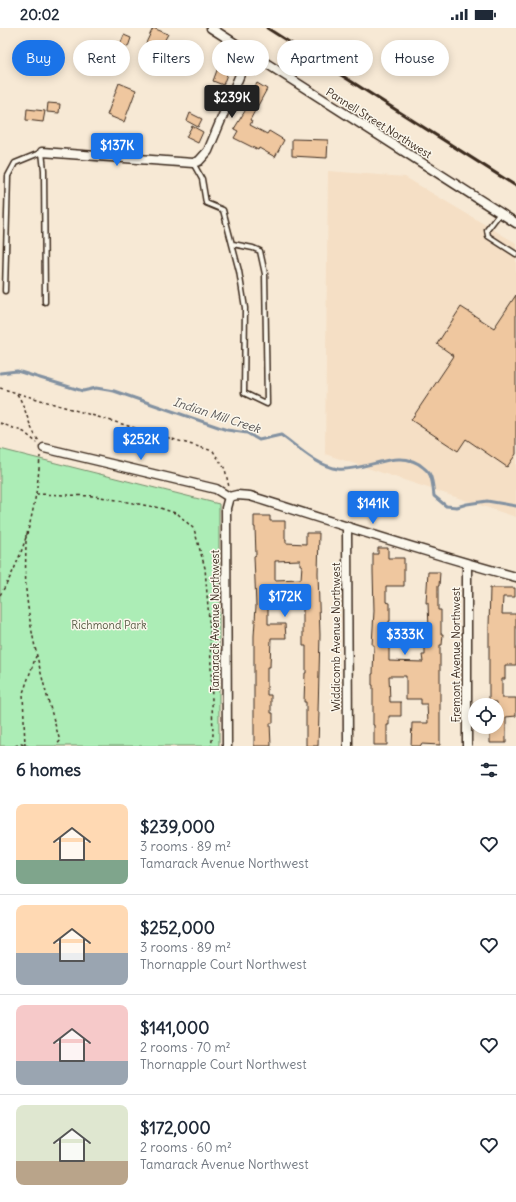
<!DOCTYPE html>
<meta charset="utf-8">
<style>
:root{--surface:#fff;--page:#f2f2f3;--text:#1f2937;--muted:#747a83;--line:#e0e1e3;--accent:#1a73e8}
body{margin:0;font-family:Delius,sans-serif;background:var(--page);color:var(--text);height:100vh;display:flex;flex-direction:column;font-size:15px;white-space:nowrap}
*{box-sizing:border-box;margin:0}
p{font-size:13px;color:var(--muted)}
.icon{flex:none;width:22px;height:22px;fill:none;stroke:currentColor;stroke-width:2;stroke-linecap:round;stroke-linejoin:round}
.map{position:relative;height:718px;overflow:hidden}
.sheet{display:flex;flex-direction:column;background:var(--surface);flex:1}
.sheet>*{flex:none}
.banner{position:absolute;left:12px;top:12px;width:492px;height:36px;display:flex;gap:8px}
.tools{position:absolute;left:468px;top:670px;display:grid;gap:8px}
.tools a{display:grid;place-items:center;width:36px;height:36px;border-radius:50%;background:var(--surface);box-shadow:0 2px 10px #0003;font-size:20px}
.price{position:absolute;translate:-50% -34px;padding:0 9px;border-radius:4px;background:var(--accent);color:#fff;font-size:13px;line-height:26px;filter:drop-shadow(0 1px 2px #0008)}
.price::after{content:'';position:absolute;left:50%;top:24px;width:12px;height:9px;margin-left:-6px;background:inherit;clip-path:polygon(0 0,100% 0,50% 100%)}
.price.current{background:#222;color:#fff}
ul{padding:0;list-style:none}
li{display:flex;align-items:center;gap:12px;height:100px;padding:0 16px}
li+li{border-top:1px solid var(--line)}
li span{display:grid;place-items:center;flex:none;width:112px;height:80px;border-radius:8px;color:#555}
li>.icon{margin-inline-start:auto}
span .icon{width:48px;height:48px;fill:#fffc;stroke-width:1}
li b{font-size:17px}
h2{display:flex;justify-content:space-between;align-items:center;height:48px;padding:0 16px;font-size:17px}
.pill{padding:0 14px;border-radius:18px;background:var(--surface);box-shadow:0 2px 10px #0003;font-size:14px;line-height:36px}
.pill.current{background:var(--accent);color:#fff}
.status{display:flex;justify-content:space-between;align-items:center;height:28px;padding:0 20px;background:var(--surface);direction:ltr}
.status svg{height:11px;fill:currentColor}
.map>svg:first-child{display:block}
.built{fill:#f5dfc5}
.green{fill:#acedb6;stroke:#748c6a}
.lines{fill:none;stroke-linecap:round;stroke-linejoin:round}
.stream{stroke:#8291a1;stroke-width:3}
.building{fill:#efc79f;stroke:#3b2a1e;fill-rule:evenodd}
.lane-casing{stroke:#3b2a1e;stroke-width:7}
.street-casing{stroke:#3b2a1e;stroke-width:11}
.path{stroke:#3b2a1e;stroke-width:1.5;stroke-dasharray:3 3;stroke-linecap:butt}
.lane{stroke:#fbf7ec;stroke-width:4}
.street{stroke:#fbf7ec;stroke-width:8}
.rail{stroke:#3b2a1e;stroke-width:3}
.labels{text-anchor:middle;dominant-baseline:central;stroke-width:3;stroke-linejoin:round;paint-order:stroke}
.street-label{font-size:11px;fill:#3b2a1e;stroke:#fbf7ec}
.park-label{font-size:11px;fill:#575b44;stroke:#fbf7ec}
.water-label{font-size:12px;font-style:italic;fill:#585555;stroke:#fbf7ec}
</style>
<div class="status"><b>20:02</b><svg viewBox="0 0 49 12"><path d="M0 12V9h3v3zM5 12V6h3v6zM10 12V3h3v9zM15 12V0h3v12zM26 1h20v11H26zM47 4h2v5h-2z"/></svg></div>
<div class="map">
<svg width="516" height="718" viewBox="0 0 516 718">
<rect width="100%" height="100%" fill="#f7e9d5"/>
<filter id="ink" filterUnits="userSpaceOnUse"><feTurbulence type="fractalNoise" baseFrequency=".025" numOctaves="2"/><feDisplacementMap in="SourceGraphic" scale="8" xChannelSelector="R" yChannelSelector="G"/><feConvolveMatrix kernelMatrix="1 2 1 2 8 2 1 2 1" color-interpolation-filters="sRGB"/></filter>
<g filter="url(#ink)">
<polygon class="built" points="328,143 405,149 516,215 516,489 325,426"/>
<polygon class="green" points="0,421 219,476 219,718 0,718"/>
<g class="lines">
<path class="stream" d="M0 345 17 343 83 363 96 360 114 363 227 402 247 405 259 412 281 407C298 419 317 438 338 441 366 444 400 418 424 440 426 442 429 444 430 447 433 453 433 461 434 468L446 478 457 479 467 476 487 473 516 478"/>
</g>
<g class="building">
<polygon points="153,0 168,6 161,19 154,16 153,18 146,15"/>
<polygon points="124,7 131,10 128,19 120,17"/>
<polygon points="219,37 229,41 223,57 213,53"/>
<polygon points="119,55 136,62 124,94 107,87"/>
<polygon points="257,55 267,61 250,92 252,93 250,97 267,106 269,103 284,112 275,129 259,120 258,122 234,110 238,103 234,101 248,78 245,77"/>
<polygon points="48,75 60,76 59,85 47,84"/>
<polygon points="27,81 45,83 43,94 26,92"/>
<polygon points="190,85 202,91 198,99 187,93"/>
<polygon points="192,98 203,104 198,115 186,109"/>
<polygon points="292,111 328,112 327,130 292,128"/>
<polygon points="516,267 516,426 507,439 466,411 458,423 411,392 454,328 437,316 461,279 494,300"/>
<path d="M254 488H270V493H285V511H286V515L306 516V505H319L318 545 320 607 318 684H319L318 718H306V674H304L305 645H306V618H303V569H289V563L271 562V578H268V596H285L286 610H271L270 639H267V667H271V685H273V695H270L271 718H254V608L256 578 254 528 256 527 255 499H254ZM300 532V537H302L301 551 275 552V533Z"/>
<polygon points="378,520 388,520 388,530 404,530 404,558 386,558 386,574 390,575 390,593 389,593 389,633 423,634 422,627 425,627 425,611 409,610 409,602 429,602 428,575 426,575 428,544 440,544 439,558 438,558 438,582 441,582 441,606 443,606 442,617 440,617 440,717 421,716 421,718 411,718 412,695 428,695 427,676 421,676 421,671 406,671 406,648 389,648 390,674 401,674 401,688 389,688 389,697 387,697 387,717 374,717 374,697 373,697 373,657 372,657 372,646 373,646 374,617 372,617 374,583 373,543 373,526 378,526"/>
<polygon points="490,560 515,560 515,569 503,569 502,586 516,586 516,637 505,637 505,651 502,651 502,670 516,670 516,688 506,689 506,715 490,715 490,702 497,702 497,674 489,673 489,599"/>
</g>
<g class="lines">
<g class="lane-casing">
<g id="lane">
<polyline points="193,135 202,151 206,175 223,182 239,243 245,280 244,365 267,376 265,246 260,223 253,220 233,216"/>
<polyline points="500,185 487,202 488,208 516,226"/>
<polyline points="5,263 8,148 15,135 42,124 44,142 45,274"/>
</g>
</g>
<g class="street-casing">
<g id="street">
<polyline points="211,0 516,195"/>
<polyline points="42,124 193,135 199,133 208,123 249,25"/>
<path d="M44 420 216 461 229 469 237 467 250 468C338 496 427 525 516 549"/>
<polyline points="347,499 348,718"/>
<polyline points="467,536 467,718"/>
<polyline points="227,718 226,480 229,469"/>
</g>
</g>
<g class="path">
<polyline points="0,360 213,423 225,441 229,459"/>
<path d="M17 366C27 381 28 399 39 413"/>
<polyline points="0,395 24,404 37,415"/>
<polyline points="36,466 95,468 160,480 178,486 194,501 205,540 210,605 213,707 211,718"/>
<path d="M26 507C26 525 25 544 26 562 31 613 45 663 60 713L56 718"/>
<path d="M0 567C26 526 37 476 40 428"/>
<polyline points="15,718 21,716 28,718"/>
<polyline points="25,718 23,665 36,628"/>
</g>
<use href="#lane" class="lane"/>
<use href="#street" class="street"/>
<polyline class="rail" points="267,0 516,158"/>
</g>
</g>
<g class="labels">
<g class="street-label">
<text transform="translate(379 95) rotate(32)">Pannell Street Northwest</text>
<text transform="translate(215 593) rotate(-90)">Tamarack Avenue Northwest</text>
<text transform="translate(336 609) rotate(-90)">Widdicomb Avenue Northwest</text>
<text transform="translate(456 627) rotate(-90)">Fremont Avenue Northwest</text>
</g>
<g class="park-label">
<text x="109" y="597">Richmond Park</text>
</g>
<g class="water-label">
<text transform="translate(217 387) rotate(18)">Indian Mill Creek</text>
</g>
</g>
</svg>
<div class="tools">
<a><svg class="icon" aria-label="locate" viewBox="0 0 24 24"><circle cx="12" cy="12" r="6"/><path d="M12 2v4M12 18v4M2 12h4M18 12h4"/></svg></a>
</div>
<b class="price current" style="left:232px;top:91px">$239K</b>
<b class="price" style="left:117px;top:139px">$137K</b>
<b class="price" style="left:141px;top:433px">$252K</b>
<b class="price" style="left:373px;top:497px">$141K</b>
<b class="price" style="left:285px;top:590px">$172K</b>
<b class="price" style="left:405px;top:628px">$333K</b>
<div class="banner">
<a class="pill current">Buy</a>
<a class="pill">Rent</a>
<a class="pill">Filters</a>
<a class="pill">New</a>
<a class="pill">Apartment</a>
<a class="pill">House</a>
</div>
</div>
<section class="sheet">
<h2>6 homes<svg class="icon" aria-label="filters" viewBox="0 0 24 24"><path d="M4 7h16M4 17h16"/><circle cx="9" cy="7" r="2"/><circle cx="15" cy="17" r="2"/></svg></h2>
<ul>
<li><span style="background:linear-gradient(#ffd9b3 70%,#7fa58c 0)"><svg class="icon" aria-label="home" viewBox="0 0 24 24"><path d="M3 11l9-7 9 7M6 9v11h12V9"/></svg></span><div><b>$239,000</b><p>3 rooms · 89 m²</p><p>Tamarack Avenue Northwest</p></div><svg class="icon" aria-label="heart" viewBox="0 0 24 24"><path d="M12 20l-8-8c-3-5 5-10 8-4 3-6 11-1 8 4z"/></svg></li>
<li><span style="background:linear-gradient(#ffd9b3 60%,#9aa5b1 0)"><svg class="icon" aria-label="home" viewBox="0 0 24 24"><path d="M3 11l9-7 9 7M6 9v11h12V9"/></svg></span><div><b>$252,000</b><p>3 rooms · 89 m²</p><p>Thornapple Court Northwest</p></div><svg class="icon" aria-label="heart" viewBox="0 0 24 24"><path d="M12 20l-8-8c-3-5 5-10 8-4 3-6 11-1 8 4z"/></svg></li>
<li><span style="background:linear-gradient(#f6c9c9 70%,#9aa5b1 0)"><svg class="icon" aria-label="home" viewBox="0 0 24 24"><path d="M3 11l9-7 9 7M6 9v11h12V9"/></svg></span><div><b>$141,000</b><p>2 rooms · 70 m²</p><p>Thornapple Court Northwest</p></div><svg class="icon" aria-label="heart" viewBox="0 0 24 24"><path d="M12 20l-8-8c-3-5 5-10 8-4 3-6 11-1 8 4z"/></svg></li>
<li><span style="background:linear-gradient(#dfe7d0 70%,#b9a48a 0)"><svg class="icon" aria-label="home" viewBox="0 0 24 24"><path d="M3 11l9-7 9 7M6 9v11h12V9"/></svg></span><div><b>$172,000</b><p>2 rooms · 60 m²</p><p>Tamarack Avenue Northwest</p></div><svg class="icon" aria-label="heart" viewBox="0 0 24 24"><path d="M12 20l-8-8c-3-5 5-10 8-4 3-6 11-1 8 4z"/></svg></li>
</ul>
</section>
